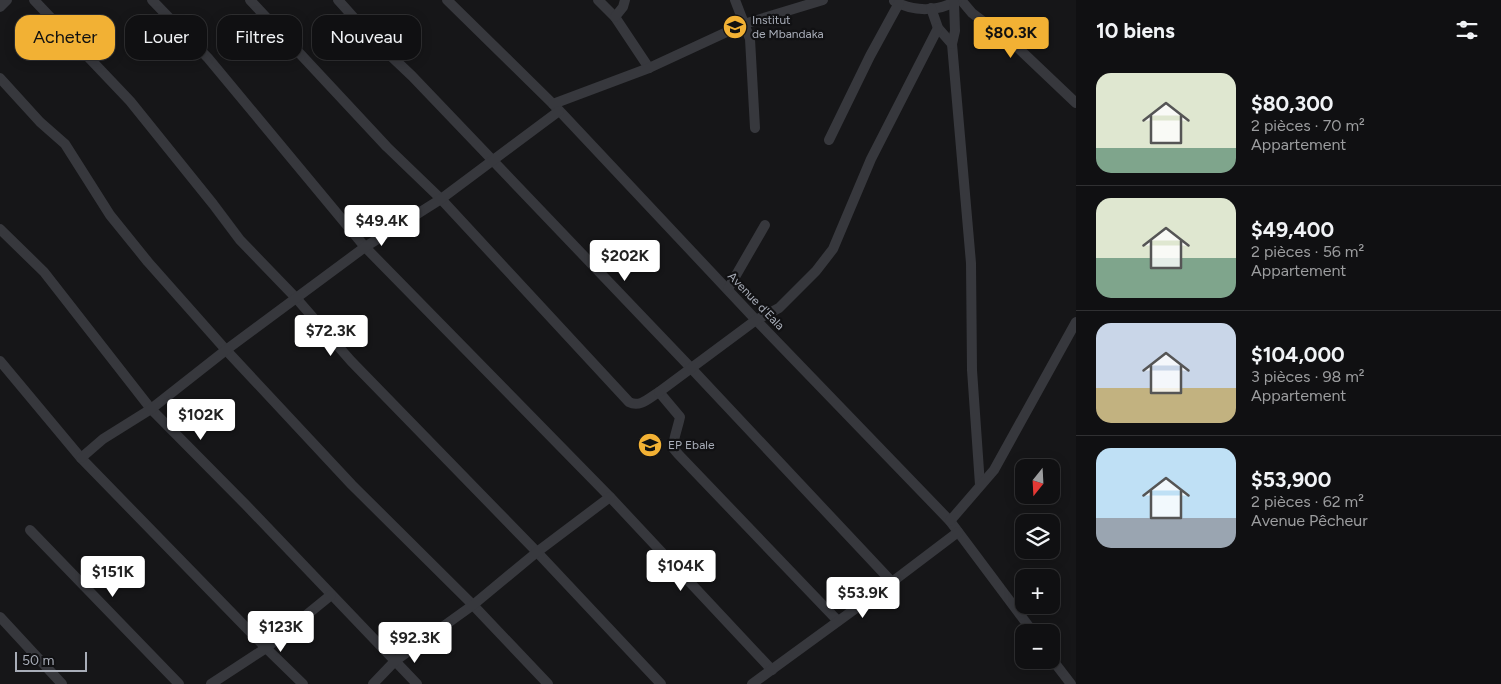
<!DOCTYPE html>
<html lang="fr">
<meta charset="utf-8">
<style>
:root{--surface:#101012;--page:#1e1e20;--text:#f1f3f6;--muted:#9c9d9f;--line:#303032;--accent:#f2b134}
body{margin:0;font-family:Figtree,sans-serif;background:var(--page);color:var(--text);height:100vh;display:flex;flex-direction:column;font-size:19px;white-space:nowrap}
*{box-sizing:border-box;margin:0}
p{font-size:16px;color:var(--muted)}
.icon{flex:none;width:28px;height:28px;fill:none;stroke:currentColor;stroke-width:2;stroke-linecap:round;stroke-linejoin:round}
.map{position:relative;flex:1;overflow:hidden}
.side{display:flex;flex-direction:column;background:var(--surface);width:425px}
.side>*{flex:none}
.guide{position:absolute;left:15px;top:15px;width:475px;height:45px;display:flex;gap:10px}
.needle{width:32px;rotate:198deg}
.buttons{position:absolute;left:1015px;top:459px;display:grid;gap:10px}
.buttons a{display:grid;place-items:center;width:45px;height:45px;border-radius:10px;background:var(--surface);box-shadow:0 2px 12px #0003,0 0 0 1px var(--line);font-size:25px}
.scale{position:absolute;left:15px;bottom:12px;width:72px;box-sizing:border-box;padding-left:5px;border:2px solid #a8adb8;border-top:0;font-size:14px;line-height:18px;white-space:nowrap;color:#a8adb8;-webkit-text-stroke:4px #111113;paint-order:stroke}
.price{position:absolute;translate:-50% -42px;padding:0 11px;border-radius:5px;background:#fff;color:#222;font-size:16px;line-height:32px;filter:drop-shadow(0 1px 2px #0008)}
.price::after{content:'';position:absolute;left:50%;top:30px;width:15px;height:11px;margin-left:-8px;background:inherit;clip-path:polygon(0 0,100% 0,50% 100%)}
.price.selected{background:var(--accent);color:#111}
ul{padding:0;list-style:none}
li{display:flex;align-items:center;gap:15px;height:125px;padding:0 20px}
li+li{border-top:1px solid var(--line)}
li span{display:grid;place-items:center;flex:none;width:140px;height:100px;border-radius:15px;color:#555}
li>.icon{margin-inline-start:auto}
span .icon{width:60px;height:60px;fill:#fffc;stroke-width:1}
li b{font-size:21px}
h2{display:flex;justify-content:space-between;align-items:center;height:60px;padding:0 20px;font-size:21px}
.tag{padding:0 18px;border-radius:15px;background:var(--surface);box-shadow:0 2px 12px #0003,0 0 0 1px var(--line);font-size:18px;line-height:45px}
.tag.selected{background:var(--accent);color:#111}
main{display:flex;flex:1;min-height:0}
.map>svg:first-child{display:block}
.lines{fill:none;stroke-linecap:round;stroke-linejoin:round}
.minor{stroke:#37383d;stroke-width:10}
.labels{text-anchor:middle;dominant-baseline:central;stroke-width:4.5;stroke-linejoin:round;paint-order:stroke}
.poi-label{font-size:12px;fill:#a8adb8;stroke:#111113;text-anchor:start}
.street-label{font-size:12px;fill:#a8adb8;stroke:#111113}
</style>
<main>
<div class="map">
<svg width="1076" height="684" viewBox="0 0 1076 684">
<rect width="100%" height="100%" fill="#161618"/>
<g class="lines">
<g class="minor">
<polyline points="34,0 130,101 213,204 240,240 296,298 351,361 537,552 661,684"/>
<polyline points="152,0 208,58 365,247 610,497 772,670"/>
<path d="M250 0 387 147 441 199 629 402C640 408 649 398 659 392L680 417C679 423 672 444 673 448 674 449 678 454 679 455L838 621"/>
<polyline points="338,0 374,40 412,76 691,368 892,582"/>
<polyline points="447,0 553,104 756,320 950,521 1033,632"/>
<polyline points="598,0 615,17 649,68"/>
<polyline points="735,0 750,39 755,128"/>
<polyline points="961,0 972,13 1017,47 1076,103"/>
<path d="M894 1C913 12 939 12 957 0"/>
<polyline points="954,2 955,31 952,44 971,263 972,370 980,485"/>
<polyline points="0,7 7,0"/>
<polyline points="931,8 938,28 952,44"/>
<polyline points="615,17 623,7 625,0"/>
<polyline points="0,78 40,122 65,144 110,215 148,262 226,350 352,485 473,605 548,684"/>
<polyline points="553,104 649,68 744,24 823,0"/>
<polyline points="829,140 870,56 899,3"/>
<polyline points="0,229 44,272 151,409 246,505 417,684"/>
<polyline points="728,289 765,225"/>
<polyline points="0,361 81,458 266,648 303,684"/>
<polyline points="659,392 756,320 779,308 816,271 833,249 871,159 938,28"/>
<polyline points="81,458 103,439 151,409 226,350 365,247 441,199 559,111"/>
<polyline points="950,521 994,470 1076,322"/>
<polyline points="30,530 179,684"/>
<polyline points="0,617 62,684"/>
<polyline points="1051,658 1071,684"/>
<polyline points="211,684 266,648 331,595"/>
<polyline points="373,684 395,661 473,605 537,552 610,497"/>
<polyline points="752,684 892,582 958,532"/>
</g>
</g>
<defs>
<g id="school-disc" transform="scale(1.25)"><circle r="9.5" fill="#f2b134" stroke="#111113"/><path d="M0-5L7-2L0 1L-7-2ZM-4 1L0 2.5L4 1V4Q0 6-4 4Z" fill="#111"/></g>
</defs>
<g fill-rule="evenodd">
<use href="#school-disc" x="735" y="27"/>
<use href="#school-disc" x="650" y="445"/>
</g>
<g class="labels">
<g class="poi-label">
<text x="752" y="20">Institut<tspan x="752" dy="14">de Mbandaka</tspan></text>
<text x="668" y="445">EP Ebale</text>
</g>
<g class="street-label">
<text transform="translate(756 301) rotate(46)">Avenue d'Eala</text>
</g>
</g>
</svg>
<div class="buttons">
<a><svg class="needle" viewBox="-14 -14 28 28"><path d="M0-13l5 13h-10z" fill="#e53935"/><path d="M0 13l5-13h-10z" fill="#9c9d9f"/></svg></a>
<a><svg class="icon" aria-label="layers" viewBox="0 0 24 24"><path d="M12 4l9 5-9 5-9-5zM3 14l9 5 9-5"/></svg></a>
<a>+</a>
<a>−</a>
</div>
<div class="scale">50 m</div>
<b class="price selected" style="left:1011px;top:59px">$80.3K</b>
<b class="price" style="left:382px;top:247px">$49.4K</b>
<b class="price" style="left:625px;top:282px">$202K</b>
<b class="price" style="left:331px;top:357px">$72.3K</b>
<b class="price" style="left:201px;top:441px">$102K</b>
<b class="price" style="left:681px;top:592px">$104K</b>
<b class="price" style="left:113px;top:598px">$151K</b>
<b class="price" style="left:863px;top:619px">$53.9K</b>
<b class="price" style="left:281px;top:653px">$123K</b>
<b class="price" style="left:415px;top:664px">$92.3K</b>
<div class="guide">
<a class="tag selected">Acheter</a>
<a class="tag">Louer</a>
<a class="tag">Filtres</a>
<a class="tag">Nouveau</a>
</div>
</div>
<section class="side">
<h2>10 biens<svg class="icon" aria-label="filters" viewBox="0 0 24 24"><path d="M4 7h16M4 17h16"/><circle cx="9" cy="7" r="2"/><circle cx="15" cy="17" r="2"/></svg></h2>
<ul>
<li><span style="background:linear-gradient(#dfe7d0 75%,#7fa58c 0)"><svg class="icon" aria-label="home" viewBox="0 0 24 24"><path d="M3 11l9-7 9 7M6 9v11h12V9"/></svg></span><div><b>$80,300</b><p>2 pièces · 70 m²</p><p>Appartement</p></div></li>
<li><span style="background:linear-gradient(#dfe7d0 60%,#7fa58c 0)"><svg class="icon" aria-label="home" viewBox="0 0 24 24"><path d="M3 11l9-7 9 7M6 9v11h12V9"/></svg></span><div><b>$49,400</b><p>2 pièces · 56 m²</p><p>Appartement</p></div></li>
<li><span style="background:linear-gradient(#c9d6e8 65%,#c2b280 0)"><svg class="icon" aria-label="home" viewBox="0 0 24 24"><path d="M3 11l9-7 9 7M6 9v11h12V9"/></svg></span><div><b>$104,000</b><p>3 pièces · 98 m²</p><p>Appartement</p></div></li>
<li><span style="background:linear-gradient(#bfe0f5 70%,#9aa5b1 0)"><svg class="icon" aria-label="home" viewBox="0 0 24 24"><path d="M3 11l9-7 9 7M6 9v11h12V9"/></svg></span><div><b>$53,900</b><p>2 pièces · 62 m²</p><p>Avenue Pêcheur</p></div></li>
</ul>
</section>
</main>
